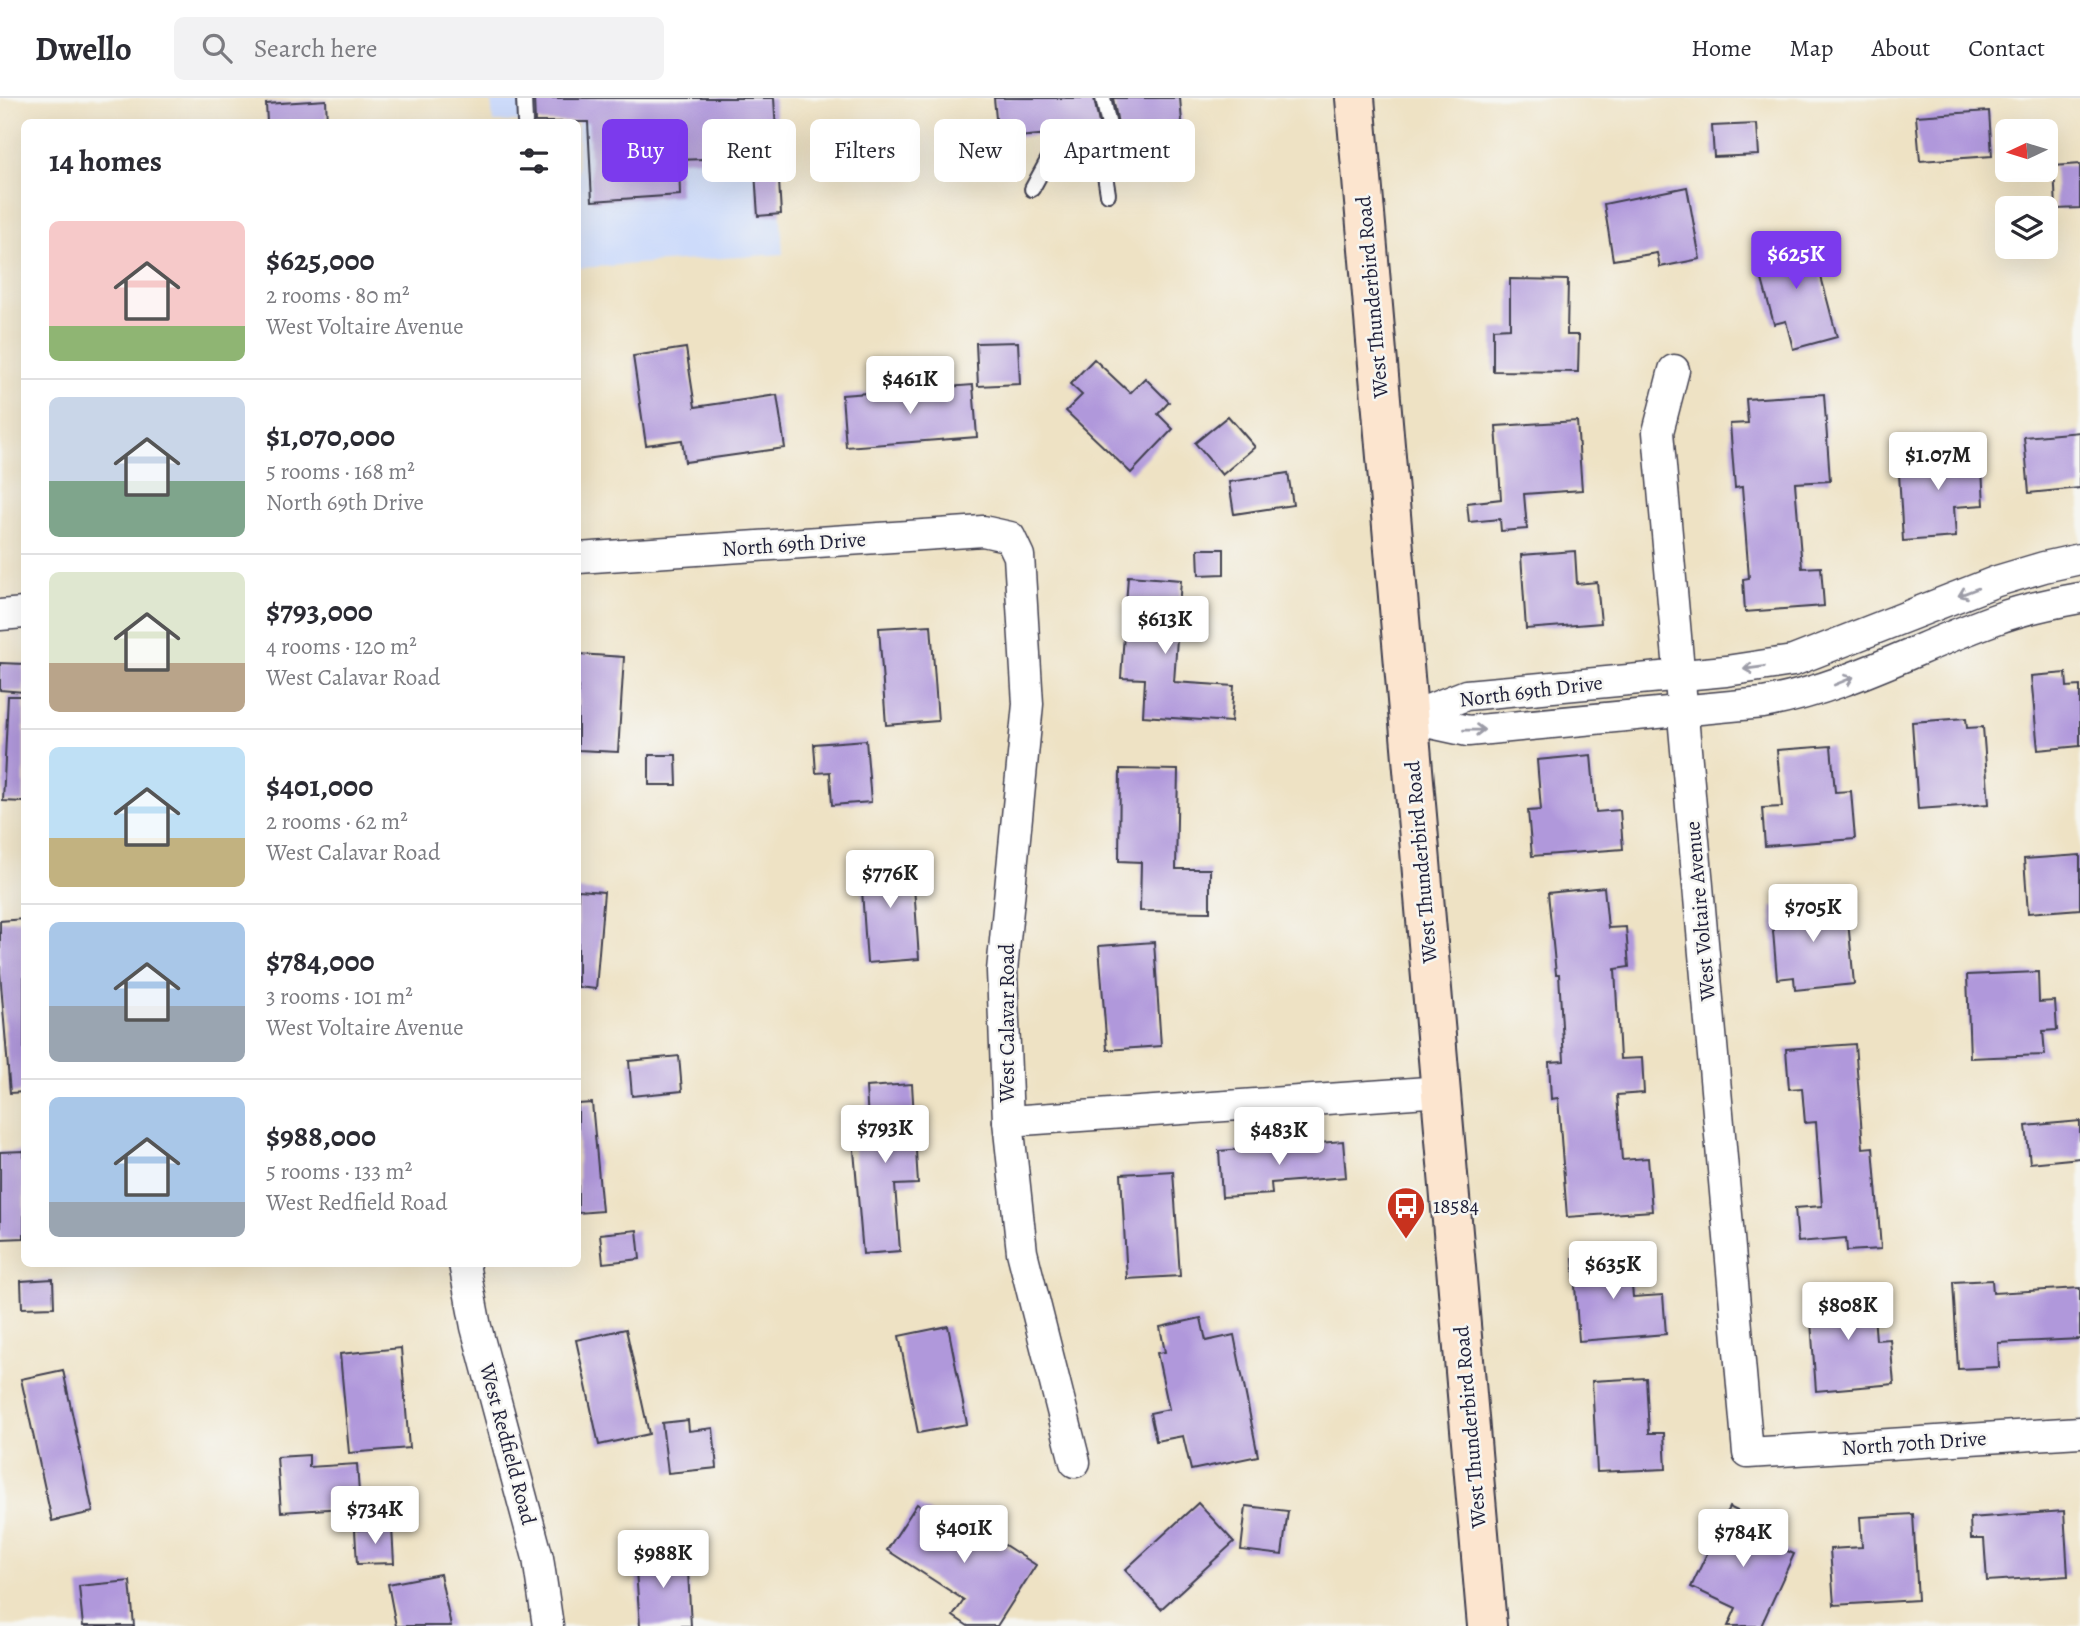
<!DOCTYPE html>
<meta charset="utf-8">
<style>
:root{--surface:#fff;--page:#f2f2f3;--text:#2b2b33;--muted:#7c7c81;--line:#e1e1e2;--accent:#7c3aed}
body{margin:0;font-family:Alegreya,serif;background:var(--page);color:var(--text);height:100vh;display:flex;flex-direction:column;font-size:26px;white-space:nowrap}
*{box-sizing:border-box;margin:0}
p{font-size:23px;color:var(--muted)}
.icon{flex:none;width:38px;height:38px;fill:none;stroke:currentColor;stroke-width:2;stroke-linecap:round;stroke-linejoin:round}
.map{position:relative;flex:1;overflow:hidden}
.drawer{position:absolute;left:21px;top:21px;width:560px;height:1148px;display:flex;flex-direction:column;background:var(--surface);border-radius:10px;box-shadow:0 7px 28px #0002}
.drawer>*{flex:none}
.top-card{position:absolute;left:602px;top:21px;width:665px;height:63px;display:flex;gap:14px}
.needle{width:46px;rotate:266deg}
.tools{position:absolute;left:1995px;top:21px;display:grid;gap:14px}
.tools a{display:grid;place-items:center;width:63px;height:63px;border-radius:10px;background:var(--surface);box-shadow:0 7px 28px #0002;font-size:35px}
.price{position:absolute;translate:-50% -60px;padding:0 16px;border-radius:7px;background:#fff;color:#222;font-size:23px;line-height:46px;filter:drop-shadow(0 2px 4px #0008)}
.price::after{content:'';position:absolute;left:50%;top:42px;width:21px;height:16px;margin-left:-10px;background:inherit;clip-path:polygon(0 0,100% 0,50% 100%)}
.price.current{background:var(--accent);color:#fff}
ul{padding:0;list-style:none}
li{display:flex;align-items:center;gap:21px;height:175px;padding:0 28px}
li+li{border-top:2px solid var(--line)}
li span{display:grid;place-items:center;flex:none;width:196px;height:140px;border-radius:10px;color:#555}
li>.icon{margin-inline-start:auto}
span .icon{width:84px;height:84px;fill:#fffc;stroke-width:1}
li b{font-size:30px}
h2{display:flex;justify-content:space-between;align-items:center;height:84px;padding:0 28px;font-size:30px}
.chip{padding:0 24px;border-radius:10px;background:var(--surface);box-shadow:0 7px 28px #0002;font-size:24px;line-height:63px}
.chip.current{background:var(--accent);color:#fff}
header{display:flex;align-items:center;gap:42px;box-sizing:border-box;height:98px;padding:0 35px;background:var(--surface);border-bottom:2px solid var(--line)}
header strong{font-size:33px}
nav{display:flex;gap:38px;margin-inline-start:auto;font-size:24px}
.search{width:490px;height:63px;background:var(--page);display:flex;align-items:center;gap:18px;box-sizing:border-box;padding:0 24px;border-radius:10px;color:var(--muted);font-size:26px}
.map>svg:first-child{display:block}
.built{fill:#cddbfa}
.building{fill:#b098db}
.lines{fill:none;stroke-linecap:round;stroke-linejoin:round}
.lane-casing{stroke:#413f50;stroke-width:18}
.street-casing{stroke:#413f50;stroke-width:33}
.secondary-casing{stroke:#413f50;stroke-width:42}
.lane{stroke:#fff;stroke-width:14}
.street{stroke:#fff;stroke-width:30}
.secondary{stroke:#fce5cf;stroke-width:38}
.oneway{stroke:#9c9ca7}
.labels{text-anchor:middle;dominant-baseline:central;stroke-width:5;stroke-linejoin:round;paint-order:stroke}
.street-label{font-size:21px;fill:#22223b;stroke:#f6f6f2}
.poi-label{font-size:21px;fill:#22223b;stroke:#f6f6f2;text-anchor:start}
</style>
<header>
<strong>Dwello</strong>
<div class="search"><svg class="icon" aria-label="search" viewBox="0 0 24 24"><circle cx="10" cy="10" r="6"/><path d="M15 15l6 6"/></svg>Search here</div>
<nav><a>Home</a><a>Map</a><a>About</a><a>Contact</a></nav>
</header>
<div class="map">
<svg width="2080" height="1528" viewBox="0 0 2080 1528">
<rect width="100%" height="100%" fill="#f6f6f2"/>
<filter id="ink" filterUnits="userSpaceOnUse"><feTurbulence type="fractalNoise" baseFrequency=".0143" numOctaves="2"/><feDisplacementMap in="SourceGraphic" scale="14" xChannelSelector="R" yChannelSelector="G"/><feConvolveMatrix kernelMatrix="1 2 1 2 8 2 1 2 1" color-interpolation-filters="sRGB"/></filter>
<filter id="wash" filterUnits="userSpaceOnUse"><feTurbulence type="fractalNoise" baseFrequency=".00686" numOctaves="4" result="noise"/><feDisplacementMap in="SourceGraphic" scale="28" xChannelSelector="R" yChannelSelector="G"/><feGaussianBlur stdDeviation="1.57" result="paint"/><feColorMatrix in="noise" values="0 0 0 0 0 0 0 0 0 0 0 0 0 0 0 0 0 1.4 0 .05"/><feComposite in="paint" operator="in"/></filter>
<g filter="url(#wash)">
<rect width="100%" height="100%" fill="#eee2c4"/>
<polygon class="built" points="491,0 774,0 783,156 578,170 578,24 493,24"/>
<g id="blocks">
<g class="building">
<polygon points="534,0 774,0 781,116 758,118 754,59 679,62 680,97 592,103 588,24 535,24"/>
<polygon points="994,0 1094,0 1100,31 998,41"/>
<polygon points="1113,0 1180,0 1186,73 1119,79 1117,55 1120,36"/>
<polygon points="326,2 327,24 267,24 266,6"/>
<polygon points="1989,13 1992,58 1920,63 1916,18"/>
<polygon points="1757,26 1759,57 1714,59 1712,28"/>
<polygon points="2080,66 2080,110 2056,111 2054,68"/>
<polygon points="1687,89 1700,161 1660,169 1657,155 1613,162 1604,106"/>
<polygon points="1810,137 1837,239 1793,251 1786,223 1774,226 1754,152"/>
<polygon points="1510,181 1568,182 1567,237 1579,237 1578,274 1493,273 1493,231 1510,230"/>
<polygon points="1018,244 1020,286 978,288 976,245"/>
<polygon points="686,250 695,309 777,297 785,350 685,364 682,342 646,347 633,258"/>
<polygon points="1094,261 1130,295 1145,280 1169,304 1158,316 1173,331 1131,375 1066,313 1082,297 1070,286"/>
<polygon points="973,287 977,339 846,349 842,297"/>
<polygon points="1824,296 1830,383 1795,385 1802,470 1821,469 1824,508 1745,514 1743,481 1749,480 1742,389 1735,390 1730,326 1748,325 1746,301"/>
<polygon points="1228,318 1255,349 1222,377 1195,345"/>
<polygon points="1577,323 1582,392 1524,396 1527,431 1501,433 1500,421 1469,424 1467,405 1501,401 1496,328"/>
<polygon points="2080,334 2080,390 2029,395 2024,339"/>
<polygon points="1981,353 1984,407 1954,409 1956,439 1903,443 1898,358"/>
<polygon points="1288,375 1293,407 1234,416 1229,384"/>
<polygon points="1198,451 1224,451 1224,476 1199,477"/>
<polygon points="1575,453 1577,486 1597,484 1601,525 1526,531 1521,457"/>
<polygon points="1128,478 1181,482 1174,584 1234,588 1231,624 1143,618 1145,581 1121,580"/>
<polygon points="931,527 938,623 886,627 879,530"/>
<polygon points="578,556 624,559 618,654 578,652"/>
<polygon points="0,565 24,566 24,594 0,592"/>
<polygon points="2066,575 2067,589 2080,588 2080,648 2038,652 2031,578"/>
<polygon points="8,598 24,598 24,704 3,703"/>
<polygon points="1966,620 1967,630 1983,629 1989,706 1918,711 1912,624"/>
<polygon points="866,642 871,704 832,707 830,674 816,675 814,646"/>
<polygon points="1831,648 1835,694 1851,693 1855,741 1765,748 1762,710 1782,709 1777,652"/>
<polygon points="649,657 676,657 677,687 649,687"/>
<polygon points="1591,657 1596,714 1620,712 1623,751 1532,758 1528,713 1541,712 1537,662"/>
<polygon points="1120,671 1178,672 1176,771 1210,771 1210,814 1140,813 1141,764 1119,763"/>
<polygon points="2080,757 2080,811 2028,815 2024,761"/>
<polygon points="912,759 919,861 867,865 860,763"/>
<polygon points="1604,789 1608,830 1626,829 1629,869 1615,871 1620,961 1642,960 1644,995 1617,997 1622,1062 1648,1060 1652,1113 1567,1119 1558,1000 1551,1001 1549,964 1564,963 1559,876 1556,876 1548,795"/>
<polygon points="578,792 604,794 596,891 578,889"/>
<polygon points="1846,802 1854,886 1795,892 1794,879 1777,881 1771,809"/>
<polygon points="24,821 24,994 10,995 0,874 0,823"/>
<polygon points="1154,844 1161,948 1107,952 1099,848"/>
<polygon points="2038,874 2039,904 2055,903 2057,932 2043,933 2045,957 1970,960 1967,877"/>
<polygon points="1855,946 1863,1050 1873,1049 1881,1151 1847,1153 1846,1140 1798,1144 1795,1110 1822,1108 1816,1024 1805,1025 1802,990 1789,991 1786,951"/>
<polygon points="679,958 682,993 632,998 629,963"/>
<polygon points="912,986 918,1086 895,1087 900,1153 863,1156 853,1041 869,1041 866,989"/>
<polygon points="592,1005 602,1113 578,1115 578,1006"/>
<polygon points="2080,1023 2080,1060 2030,1065 2026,1028"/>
<polygon points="1343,1043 1346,1079 1271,1085 1272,1096 1222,1099 1219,1053"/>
<polygon points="24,1053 24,1140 0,1141 0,1054"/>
<polygon points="1173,1073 1180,1178 1127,1181 1121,1076"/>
<polygon points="637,1132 640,1161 603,1165 600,1136"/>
<polygon points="1629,1155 1633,1199 1663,1197 1666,1236 1579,1243 1573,1160"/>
<polygon points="53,1181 54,1209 22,1210 21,1183"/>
<polygon points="1992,1182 1993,1195 2080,1190 2080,1241 1998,1245 1999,1269 1958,1271 1953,1184"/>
<polygon points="1872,1191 1876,1242 1890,1241 1894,1286 1816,1293 1809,1196"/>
<polygon points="1201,1220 1206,1243 1234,1237 1258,1358 1191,1372 1183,1338 1156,1343 1150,1315 1169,1311 1157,1255 1165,1254 1160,1229"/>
<polygon points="948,1228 967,1326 918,1335 899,1238"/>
<polygon points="626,1231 649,1336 599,1347 576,1242"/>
<polygon points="401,1250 409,1350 349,1355 340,1256"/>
<polygon points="63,1272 93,1414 52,1423 21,1281"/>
<polygon points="1646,1280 1649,1335 1664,1335 1666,1371 1597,1374 1592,1283"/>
<polygon points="688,1322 689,1333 713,1330 717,1370 668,1375 662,1325"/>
<polygon points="309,1357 309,1369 357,1366 360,1409 281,1414 277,1359"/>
<polygon points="1198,1405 1234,1444 1161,1511 1125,1472"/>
<polygon points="917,1406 957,1432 964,1421 1036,1467 997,1528 968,1528 953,1518 964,1502 887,1452"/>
<polygon points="1246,1408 1288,1413 1282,1457 1241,1452"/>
<polygon points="1729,1409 1767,1427 1761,1441 1794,1456 1761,1528 1728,1528 1736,1510 1691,1489"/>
<polygon points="2064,1413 2068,1478 1987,1483 1984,1441 1971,1441 1970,1420"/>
<polygon points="1913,1416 1918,1502 1834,1507 1830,1451 1862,1449 1860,1419"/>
<polygon points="392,1430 394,1465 357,1466 355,1432"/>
<polygon points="687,1455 691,1528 640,1528 635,1459"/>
<polygon points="440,1476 451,1528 396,1528 388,1486"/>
<polygon points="130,1483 134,1528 83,1528 79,1488"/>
</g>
</g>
</g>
<g filter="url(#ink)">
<use href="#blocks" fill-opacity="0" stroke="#413f50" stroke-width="2"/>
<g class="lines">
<g class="lane-casing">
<g id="lane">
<polyline points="524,0 525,24"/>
<polyline points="1103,0 1111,37 1104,72"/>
<polyline points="1032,91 1049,60 1072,58 1104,72 1108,96"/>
</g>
</g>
<g class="street-casing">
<g id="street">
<polyline points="1674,272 1658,334 1748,1355 2080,1334"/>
<polyline points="578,460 983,433 1010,439 1019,458 1028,606 1002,873 1008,1023 1022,1154 1075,1364"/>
<polyline points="0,517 24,515"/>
<polyline points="1408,620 1466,597 1726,573 1793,563 1997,483 2044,469 2080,461"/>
<path d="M1408 620 1468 633 1763 605C1847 590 1917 549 1996 521 2023 511 2052 505 2080 500"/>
<polyline points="1008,1023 1442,993"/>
<polyline points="464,1166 476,1229 538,1460 548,1528"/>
</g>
</g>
<g class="secondary-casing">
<polyline id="secondary" points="1355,0 1487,1528"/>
</g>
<use href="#lane" class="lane"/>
<use href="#street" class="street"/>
<use href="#secondary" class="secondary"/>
</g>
<defs><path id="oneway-shaft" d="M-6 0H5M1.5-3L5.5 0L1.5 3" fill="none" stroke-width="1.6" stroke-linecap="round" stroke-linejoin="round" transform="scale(1.75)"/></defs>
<g class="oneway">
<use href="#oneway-shaft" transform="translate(1968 494) rotate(159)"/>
<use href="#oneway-shaft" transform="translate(1754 570) rotate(172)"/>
<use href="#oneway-shaft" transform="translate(1844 583) rotate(-22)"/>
<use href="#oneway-shaft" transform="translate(1474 632) rotate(-1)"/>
</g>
</g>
<defs>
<g id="bus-pin" transform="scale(2.0125)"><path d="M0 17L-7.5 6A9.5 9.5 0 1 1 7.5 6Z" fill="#c8321e" stroke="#f6f6f2"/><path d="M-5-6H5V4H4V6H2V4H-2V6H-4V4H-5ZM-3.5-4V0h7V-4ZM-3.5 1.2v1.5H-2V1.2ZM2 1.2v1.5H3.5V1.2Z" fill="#fff"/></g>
</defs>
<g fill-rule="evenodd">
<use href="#bus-pin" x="1406" y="1108"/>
</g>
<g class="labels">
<g class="street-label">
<text transform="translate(1372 199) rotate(-95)">West Thunderbird Road</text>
<text transform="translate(794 446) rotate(-4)">North 69th Drive</text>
<text transform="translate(1531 593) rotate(-7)">North 69th Drive</text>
<text transform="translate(1421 764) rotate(-95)">West Thunderbird Road</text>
<text transform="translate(1700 813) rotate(-95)">West Voltaire Avenue</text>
<text transform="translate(1007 925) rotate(-90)">West Calavar Road</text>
<text transform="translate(1470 1329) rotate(-95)">West Thunderbird Road</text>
<text transform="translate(1914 1345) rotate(-4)">North 70th Drive</text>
<text transform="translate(508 1346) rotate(75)">West Redfield Road</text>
</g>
<g class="poi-label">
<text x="1433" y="1108">18584</text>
</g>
</g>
</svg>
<div class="tools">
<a><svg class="needle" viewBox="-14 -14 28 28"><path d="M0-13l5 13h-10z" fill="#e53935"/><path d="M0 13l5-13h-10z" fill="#7c7c81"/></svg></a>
<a><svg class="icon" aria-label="layers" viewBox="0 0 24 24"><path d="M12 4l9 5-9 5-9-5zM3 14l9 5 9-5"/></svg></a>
</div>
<b class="price current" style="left:1796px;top:193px">$625K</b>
<b class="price" style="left:910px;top:318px">$461K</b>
<b class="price" style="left:1938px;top:394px">$1.07M</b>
<b class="price" style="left:1165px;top:558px">$613K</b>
<b class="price" style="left:890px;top:812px">$776K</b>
<b class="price" style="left:1813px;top:846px">$705K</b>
<b class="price" style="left:885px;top:1067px">$793K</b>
<b class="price" style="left:1279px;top:1069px">$483K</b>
<b class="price" style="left:1613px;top:1203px">$635K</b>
<b class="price" style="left:1848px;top:1244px">$808K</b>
<b class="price" style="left:375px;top:1448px">$734K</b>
<b class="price" style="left:964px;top:1467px">$401K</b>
<b class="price" style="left:1743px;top:1471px">$784K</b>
<b class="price" style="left:663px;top:1492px">$988K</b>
<div class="top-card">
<a class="chip current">Buy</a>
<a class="chip">Rent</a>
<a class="chip">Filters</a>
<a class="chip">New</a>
<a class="chip">Apartment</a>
</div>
<section class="drawer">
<h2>14 homes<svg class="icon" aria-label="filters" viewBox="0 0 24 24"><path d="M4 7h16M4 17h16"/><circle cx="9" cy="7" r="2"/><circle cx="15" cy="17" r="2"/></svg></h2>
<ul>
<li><span style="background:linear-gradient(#f6c9c9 75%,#8fb573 0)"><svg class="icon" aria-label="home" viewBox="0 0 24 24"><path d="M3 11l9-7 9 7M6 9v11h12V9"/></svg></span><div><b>$625,000</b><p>2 rooms · 80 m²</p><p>West Voltaire Avenue</p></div></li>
<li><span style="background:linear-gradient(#c9d6e8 60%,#7fa58c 0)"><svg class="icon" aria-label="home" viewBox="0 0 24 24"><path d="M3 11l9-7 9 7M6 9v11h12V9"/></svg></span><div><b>$1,070,000</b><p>5 rooms · 168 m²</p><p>North 69th Drive</p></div></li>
<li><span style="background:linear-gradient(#dfe7d0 65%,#b9a48a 0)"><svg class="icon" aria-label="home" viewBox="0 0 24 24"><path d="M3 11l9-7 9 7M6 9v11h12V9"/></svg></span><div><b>$793,000</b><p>4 rooms · 120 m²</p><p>West Calavar Road</p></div></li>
<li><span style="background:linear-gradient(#bfe0f5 65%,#c2b280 0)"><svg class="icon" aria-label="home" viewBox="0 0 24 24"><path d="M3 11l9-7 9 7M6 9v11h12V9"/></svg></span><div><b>$401,000</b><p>2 rooms · 62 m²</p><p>West Calavar Road</p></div></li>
<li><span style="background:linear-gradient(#a9c7e8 60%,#9aa5b1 0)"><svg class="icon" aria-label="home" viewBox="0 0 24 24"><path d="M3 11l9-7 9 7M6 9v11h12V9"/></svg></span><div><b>$784,000</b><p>3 rooms · 101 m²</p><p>West Voltaire Avenue</p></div></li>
<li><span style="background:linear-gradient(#a9c7e8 75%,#9aa5b1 0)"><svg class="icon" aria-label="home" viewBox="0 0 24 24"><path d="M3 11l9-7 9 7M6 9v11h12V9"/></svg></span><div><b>$988,000</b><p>5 rooms · 133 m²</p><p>West Redfield Road</p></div></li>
</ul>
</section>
</div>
